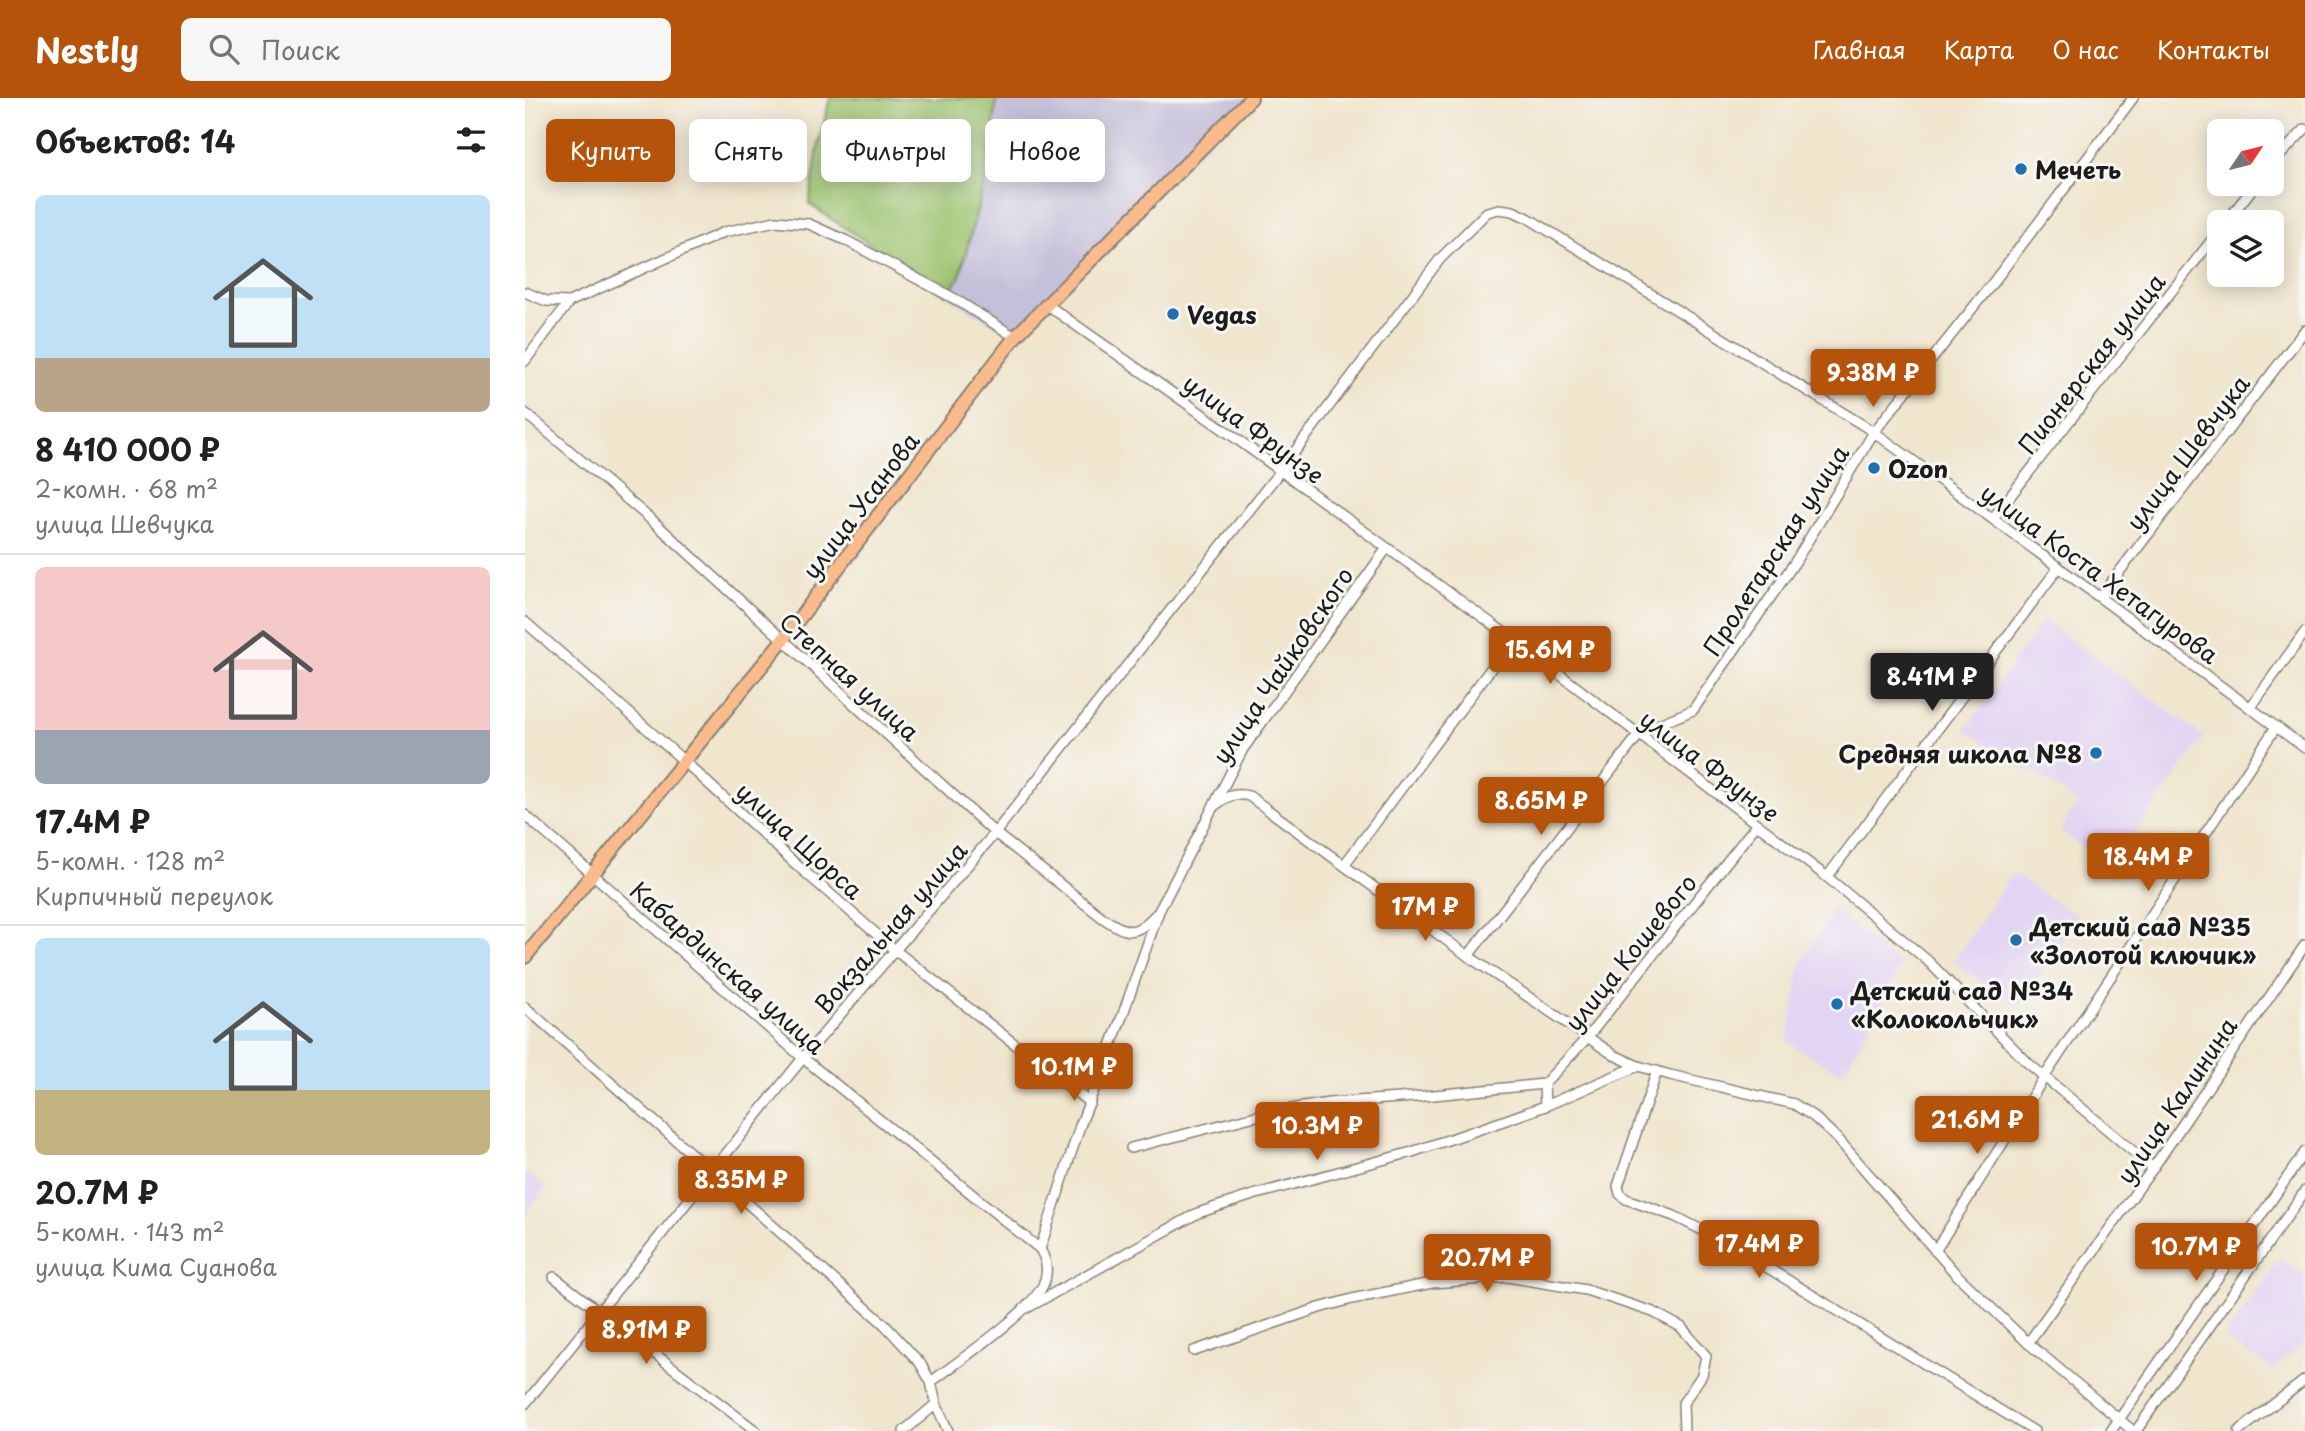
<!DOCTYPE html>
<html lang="ru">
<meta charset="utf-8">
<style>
:root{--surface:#fff;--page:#f6f6f6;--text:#202124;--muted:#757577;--line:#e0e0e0;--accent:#b45309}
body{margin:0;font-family:"Playpen Sans",sans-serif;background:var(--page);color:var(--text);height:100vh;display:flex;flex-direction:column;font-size:26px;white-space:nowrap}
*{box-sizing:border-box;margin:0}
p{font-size:23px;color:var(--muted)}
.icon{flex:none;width:38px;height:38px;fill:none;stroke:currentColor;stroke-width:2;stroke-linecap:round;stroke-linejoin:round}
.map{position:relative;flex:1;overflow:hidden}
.panel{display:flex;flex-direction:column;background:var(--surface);width:525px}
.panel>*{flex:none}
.top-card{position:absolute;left:21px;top:21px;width:665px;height:63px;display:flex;gap:14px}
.needle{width:46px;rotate:55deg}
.tools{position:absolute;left:1682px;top:21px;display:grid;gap:14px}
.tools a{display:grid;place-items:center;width:77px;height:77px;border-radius:10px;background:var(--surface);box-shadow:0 4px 18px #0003;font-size:35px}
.price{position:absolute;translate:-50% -60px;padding:0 16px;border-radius:7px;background:var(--accent);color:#fff;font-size:23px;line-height:46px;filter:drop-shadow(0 2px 4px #0008)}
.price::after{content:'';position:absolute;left:50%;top:42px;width:21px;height:16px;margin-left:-10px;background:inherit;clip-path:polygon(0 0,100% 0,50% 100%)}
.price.current{background:#222;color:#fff}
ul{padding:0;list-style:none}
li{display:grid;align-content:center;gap:14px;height:371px;padding:0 35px}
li+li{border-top:2px solid var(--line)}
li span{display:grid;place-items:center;height:217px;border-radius:10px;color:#555}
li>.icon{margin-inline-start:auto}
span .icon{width:126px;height:126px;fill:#fffc;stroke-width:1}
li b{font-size:30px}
h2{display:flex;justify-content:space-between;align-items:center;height:84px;padding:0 35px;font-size:30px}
.chip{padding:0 24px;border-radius:10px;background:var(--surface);box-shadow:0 4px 18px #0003;font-size:24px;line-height:63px}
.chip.current{background:var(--accent);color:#fff}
header{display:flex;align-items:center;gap:42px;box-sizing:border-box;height:98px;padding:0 35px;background:var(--accent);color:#fff}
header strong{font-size:33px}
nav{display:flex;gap:38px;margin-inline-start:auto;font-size:24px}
.search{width:490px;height:63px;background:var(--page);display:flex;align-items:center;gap:18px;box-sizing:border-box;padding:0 24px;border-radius:10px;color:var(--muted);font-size:26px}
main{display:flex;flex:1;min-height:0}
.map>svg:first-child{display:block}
.built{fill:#e2d4f3}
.industrial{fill:#c5c0da}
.green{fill:#9cc26d;stroke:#5c6f44;stroke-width:2}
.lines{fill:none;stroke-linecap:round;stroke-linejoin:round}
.minor-casing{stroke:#868074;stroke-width:12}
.major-casing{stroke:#868074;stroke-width:16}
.minor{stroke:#fff;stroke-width:9}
.major{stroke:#fabb8c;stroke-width:12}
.poi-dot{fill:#1f6fb2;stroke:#f6f6f2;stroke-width:2.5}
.labels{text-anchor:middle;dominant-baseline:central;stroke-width:6;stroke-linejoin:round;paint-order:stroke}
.poi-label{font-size:24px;font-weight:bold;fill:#1c1c1c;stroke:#f6f6f2;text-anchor:start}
.street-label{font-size:24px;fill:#1c1c1c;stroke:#f6f6f2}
</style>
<header>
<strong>Nestly</strong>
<div class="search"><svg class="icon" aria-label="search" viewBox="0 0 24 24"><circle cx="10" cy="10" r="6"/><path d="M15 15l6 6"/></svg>Поиск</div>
<nav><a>Главная</a><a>Карта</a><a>О нас</a><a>Контакты</a></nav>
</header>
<main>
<section class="panel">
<h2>Объектов: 14<svg class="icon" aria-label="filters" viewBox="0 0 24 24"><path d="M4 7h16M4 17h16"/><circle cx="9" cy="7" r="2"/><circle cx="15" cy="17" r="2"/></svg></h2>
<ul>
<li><span style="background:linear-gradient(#bfe0f5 75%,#b9a48a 0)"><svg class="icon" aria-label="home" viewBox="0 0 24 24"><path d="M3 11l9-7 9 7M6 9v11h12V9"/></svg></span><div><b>8 410 000 ₽</b><p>2-комн. · 68 m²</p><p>улица Шевчука</p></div></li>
<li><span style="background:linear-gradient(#f6c9c9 75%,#9aa5b1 0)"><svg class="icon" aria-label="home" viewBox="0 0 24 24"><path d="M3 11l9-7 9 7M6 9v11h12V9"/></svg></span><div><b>17.4M ₽</b><p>5-комн. · 128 m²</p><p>Кирпичный переулок</p></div></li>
<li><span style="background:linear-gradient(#bfe0f5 70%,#c2b280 0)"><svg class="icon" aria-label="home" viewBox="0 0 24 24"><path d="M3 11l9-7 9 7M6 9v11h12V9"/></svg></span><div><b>20.7M ₽</b><p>5-комн. · 143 m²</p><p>улица Кима Суанова</p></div></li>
</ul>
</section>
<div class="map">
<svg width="1780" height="1333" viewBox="0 0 1780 1333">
<rect width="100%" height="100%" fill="#f6f6f2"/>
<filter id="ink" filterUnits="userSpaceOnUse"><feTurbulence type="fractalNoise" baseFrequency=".0143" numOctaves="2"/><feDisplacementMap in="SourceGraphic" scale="14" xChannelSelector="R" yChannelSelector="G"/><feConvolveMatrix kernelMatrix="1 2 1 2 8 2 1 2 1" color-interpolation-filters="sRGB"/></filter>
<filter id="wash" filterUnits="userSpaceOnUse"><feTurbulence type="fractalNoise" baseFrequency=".00686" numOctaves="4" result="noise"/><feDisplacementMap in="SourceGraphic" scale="28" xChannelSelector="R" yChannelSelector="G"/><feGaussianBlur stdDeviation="1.57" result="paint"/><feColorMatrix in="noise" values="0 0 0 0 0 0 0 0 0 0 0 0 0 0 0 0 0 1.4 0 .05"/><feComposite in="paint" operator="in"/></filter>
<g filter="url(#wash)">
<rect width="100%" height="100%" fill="#f0e5cd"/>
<g class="built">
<polygon points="1519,522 1679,639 1584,771 1535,732 1553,705 1507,672 1504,675 1440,632"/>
<polygon points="1488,775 1554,819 1494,909 1428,864"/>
<polygon points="1308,811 1376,868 1318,976 1262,944 1276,865"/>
<polygon points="0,1074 21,1089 0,1117"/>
<polygon points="1755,1160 1780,1177 1780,1245 1747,1272 1700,1240"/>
</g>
<polygon class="industrial" points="472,0 726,0 490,239 421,197 434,181 462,74"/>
<polygon class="green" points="305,0 472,0 462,74 434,181 421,197 284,106 294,43"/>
</g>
<g filter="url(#ink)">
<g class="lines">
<g class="minor-casing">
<g id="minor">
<polyline points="1746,67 1780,31"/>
<polyline points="1701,124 1731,86"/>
<polyline points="0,194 21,203 44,204"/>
<polyline points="521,206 705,336 988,541 1302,779 1402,862 1503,965 1628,1070"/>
<polyline points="0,263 44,204 199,134 251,123 284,126 322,143 430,201 490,239"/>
<path d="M0 315 129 424 470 735 578 820C602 836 610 839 631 816"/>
<polyline points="1468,420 1694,133"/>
<polyline points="1575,499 1780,232"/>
<polyline points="0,524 159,663 274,769 371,853 565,1005"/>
<polyline points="1725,610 1780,534"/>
<path d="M688 709C701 699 708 694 724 698L943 858 1089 957 1113 968 1145 977 1269 1006 1289 1019 1312 1040 1430 1175 1503 1245 1608 1333"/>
<polyline points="0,717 278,960 515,1151"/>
<polyline points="819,767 988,541"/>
<polyline points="1302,779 1534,469"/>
<polyline points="943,858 1113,638 1127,629 1168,612 1270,464 1349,334 1470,182 1608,0"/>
<polyline points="0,909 359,1226 395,1265 406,1284 411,1306 423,1333"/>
<polyline points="1132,973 1093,1088 1095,1096 1101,1101 1149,1118 1199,1143 1509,1333"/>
<polyline points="1020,1008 1019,986 1062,940 1232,726"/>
<polyline points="606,1050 746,1014 804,1005 889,999 1019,986"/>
<polyline points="1410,1153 1520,978 1751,629"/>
<polyline points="29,1179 231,1333"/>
<polyline points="502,1210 673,1115 728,1097 887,1054 967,1027 1020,1008 1113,968"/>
<polyline points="1503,1245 1628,1070 1780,847"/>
<polyline points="669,1253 794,1210 827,1201 907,1185 983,1179 1061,1192 1128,1214 1156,1229 1181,1258 1177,1277 1158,1305 1159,1333"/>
<path d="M406 1284C432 1264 505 1215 518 1187 524 1174 522 1163 515 1151L555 1028 598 916 634 813 718 651 862 450"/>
<polyline points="0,1306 278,960 470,735 756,372 915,161 962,114 974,111 988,113 1003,120 1349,334 1780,650"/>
<polyline points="379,1333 411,1306"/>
<polyline points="1586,1333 1780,1054"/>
<polyline points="1611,1333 1780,1093"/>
<polyline points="1714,1333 1780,1282"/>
</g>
</g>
<g class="major-casing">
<polyline id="major" points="0,859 257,543 490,239 726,0"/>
</g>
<use href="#minor" class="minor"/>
<use href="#major" class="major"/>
</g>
</g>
<g class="poi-dot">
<circle cx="1496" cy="71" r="7"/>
<circle cx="648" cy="216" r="7"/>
<circle cx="1349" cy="370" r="7"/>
<circle cx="1571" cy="655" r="7"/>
<circle cx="1491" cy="842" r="7"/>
<circle cx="1312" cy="906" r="7"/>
</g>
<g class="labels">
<g class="poi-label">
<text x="1510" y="71">Мечеть</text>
<text x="662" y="216">Vegas</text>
<text x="1363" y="370">Ozon</text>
<text x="1557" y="655" text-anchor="end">Средняя школа №8</text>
<text x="1505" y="828">Детский сад №35<tspan x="1505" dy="28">«Золотой ключик»</tspan></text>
<text x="1326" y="892">Детский сад №34<tspan x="1326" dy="28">«Колокольчик»</tspan></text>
</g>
<g class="street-label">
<text transform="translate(1566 265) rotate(-52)">Пионерская улица</text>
<text transform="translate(729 330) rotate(36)">улица Фрунзе</text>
<text transform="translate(1662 354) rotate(-53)">улица Шевчука</text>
<text transform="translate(335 407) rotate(-53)">улица Усанова</text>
<text transform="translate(1250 452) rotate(-57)">Пролетарская улица</text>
<text transform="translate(1575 475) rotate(36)">улица Коста Хетагурова</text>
<text transform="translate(757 567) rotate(-56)">улица Чайковского</text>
<text transform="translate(325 578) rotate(42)">Степная улица</text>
<text transform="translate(1185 667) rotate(37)">улица Фрунзе</text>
<text transform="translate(275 742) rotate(42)">улица Щорса</text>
<text transform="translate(365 829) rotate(-49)">Вокзальная улица</text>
<text transform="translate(1105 854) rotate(-51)">улица Кошевого</text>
<text transform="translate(203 869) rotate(41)">Кабардинская улица</text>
<text transform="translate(1651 1002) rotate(-56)">улица Калинина</text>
</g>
</g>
</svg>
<div class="tools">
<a><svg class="needle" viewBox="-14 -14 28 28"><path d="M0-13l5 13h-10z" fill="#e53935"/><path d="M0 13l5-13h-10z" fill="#757577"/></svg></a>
<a><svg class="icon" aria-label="layers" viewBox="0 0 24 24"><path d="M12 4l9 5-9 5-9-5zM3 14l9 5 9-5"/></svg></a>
</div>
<b class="price" style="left:1348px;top:311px">9.38M ₽</b>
<b class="price" style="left:1025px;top:588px">15.6M ₽</b>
<b class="price current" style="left:1407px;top:615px">8.41M ₽</b>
<b class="price" style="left:1016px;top:739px">8.65M ₽</b>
<b class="price" style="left:1623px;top:795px">18.4M ₽</b>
<b class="price" style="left:900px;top:845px">17M ₽</b>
<b class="price" style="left:549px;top:1005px">10.1M ₽</b>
<b class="price" style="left:1452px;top:1058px">21.6M ₽</b>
<b class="price" style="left:792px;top:1064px">10.3M ₽</b>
<b class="price" style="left:216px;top:1118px">8.35M ₽</b>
<b class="price" style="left:1234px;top:1182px">17.4M ₽</b>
<b class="price" style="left:1671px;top:1185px">10.7M ₽</b>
<b class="price" style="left:962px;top:1196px">20.7M ₽</b>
<b class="price" style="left:121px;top:1268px">8.91M ₽</b>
<div class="top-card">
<a class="chip current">Купить</a>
<a class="chip">Снять</a>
<a class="chip">Фильтры</a>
<a class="chip">Новое</a>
</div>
</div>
</main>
